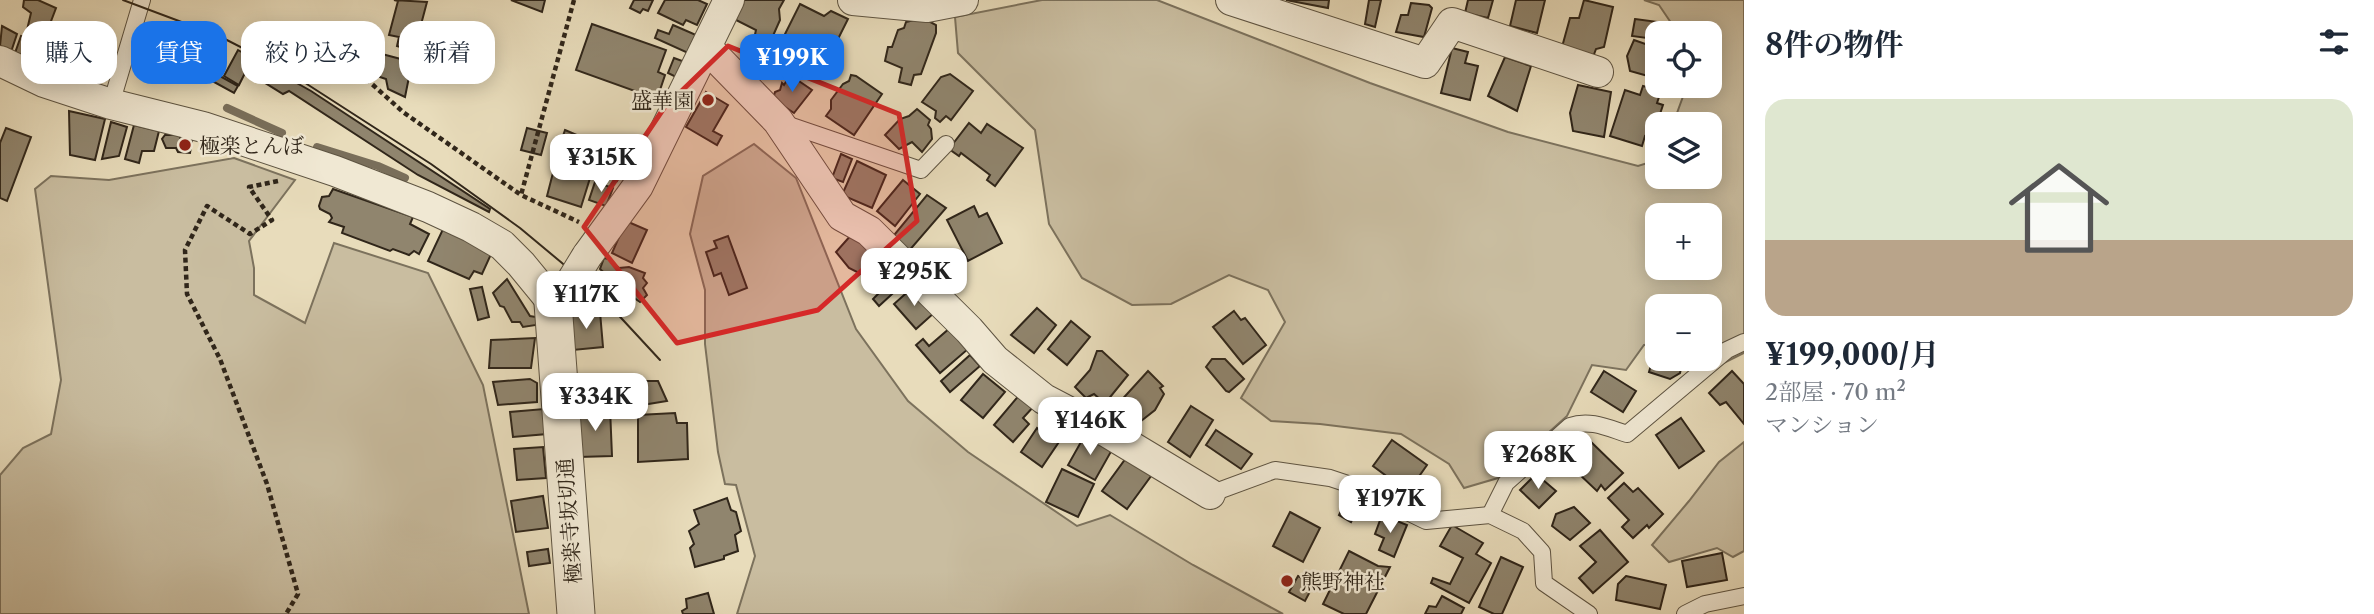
<!DOCTYPE html>
<html lang="ja">
<meta charset="utf-8">
<style>
:root{--surface:#fff;--page:#f2f2f3;--text:#1f2937;--muted:#747a83;--line:#e0e1e3;--accent:#1a73e8}
body{margin:0;font-family:"Libre Caslon Text","Noto Serif JP",serif;background:var(--page);color:var(--text);height:100vh;display:flex;flex-direction:column;font-size:26px;white-space:nowrap}
*{box-sizing:border-box;margin:0}
p{font-size:23px;color:var(--muted)}
.icon{flex:none;width:38px;height:38px;fill:none;stroke:currentColor;stroke-width:2;stroke-linecap:round;stroke-linejoin:round}
.map{position:relative;flex:1;overflow:hidden}
.side{display:flex;flex-direction:column;background:var(--surface);width:630px}
.side>*{flex:none}
.hud{position:absolute;left:21px;top:21px;width:665px;height:63px;display:flex;gap:14px}
.tools{position:absolute;left:1645px;top:21px;display:grid;gap:14px}
.tools a{display:grid;place-items:center;width:77px;height:77px;border-radius:14px;background:var(--surface);box-shadow:0 4px 18px #0003;font-size:35px}
.price{position:absolute;translate:-50% -60px;padding:0 16px;border-radius:14px;background:#fff;color:#222;font-size:23px;line-height:46px;filter:drop-shadow(0 2px 4px #0008)}
.price::after{content:'';position:absolute;left:50%;top:42px;width:21px;height:16px;margin-left:-10px;background:inherit;clip-path:polygon(0 0,100% 0,50% 100%)}
.price.selected{background:var(--accent);color:#fff}
ul{padding:0;list-style:none}
li{display:grid;align-content:center;gap:14px;height:371px;padding:0 21px}
li+li{border-top:2px solid var(--line)}
li span{display:grid;place-items:center;height:217px;border-radius:21px;color:#555}
li>.icon{margin-inline-start:auto}
span .icon{width:126px;height:126px;fill:#fffc;stroke-width:1}
li b{font-size:30px}
h2{display:flex;justify-content:space-between;align-items:center;height:84px;padding:0 21px;font-size:30px}
.tag{padding:0 24px;border-radius:21px;background:var(--surface);box-shadow:0 4px 18px #0003;font-size:24px;line-height:63px}
.tag.selected{background:var(--accent);color:#fff}
main{display:flex;flex:1;min-height:0}
.map>svg:first-child{display:block}
.green{fill:#c9bda0;stroke:#7c725d;stroke-width:2;fill-rule:evenodd}
.lines{fill:none;stroke-linecap:round;stroke-linejoin:round}
.stream{stroke:#796e5a;stroke-width:8}
.building{fill:#90856e;stroke:#30261a;stroke-width:2}
.service-casing{stroke:#5e5442;stroke-width:18}
.minor-casing{stroke:#5e5442;stroke-width:32}
.tertiary-casing{stroke:#5e5442;stroke-width:39}
.path{stroke:#30261a;stroke-width:4.5;stroke-dasharray:5 3.5;stroke-linecap:butt}
.service{stroke:#f0e8d3;stroke-width:16}
.minor{stroke:#f0e8d3;stroke-width:30}
.tertiary{stroke:#f0e8d3;stroke-width:37}
.tram{stroke:#30261a;stroke-width:2}
.minor-bridge-casing{stroke:#5e5442;stroke-width:32;stroke-linecap:butt}
.minor-bridge{stroke:#f0e8d3;stroke-width:30}
.marked{fill:#d62828;fill-opacity:0.2;stroke:#d62828;stroke-width:5;stroke-linejoin:round}
.poi-dot{fill:#8f2418;stroke:#f0e8d3;stroke-width:2.5}
.labels{text-anchor:middle;dominant-baseline:central;stroke-width:5;stroke-linejoin:round;paint-order:stroke}
.poi-label{font-size:21px;fill:#30261a;stroke:#f0e8d3;text-anchor:start}
.street-label{font-size:21px;fill:#30261a;stroke:#f0e8d3}
</style>
<main>
<div class="map">
<svg width="1744" height="614" viewBox="0 0 1744 614">
<rect width="100%" height="100%" fill="#e8dcbb"/>
<filter id="stains"><feTurbulence type="fractalNoise" baseFrequency=".00286" numOctaves="4"/><feColorMatrix values="0 0 0 0 .2 0 0 0 0 .09 0 0 0 0 .02 0 0 0 .5 -.17"/></filter>
<radialGradient id="worn" r=".72"><stop offset=".6" stop-color="#630" stop-opacity="0"/><stop offset="1" stop-color="#630" stop-opacity=".3"/></radialGradient>
<g class="green">
<path d="M1042 0H1157L1370 83 1508 132 1638 166 1657 160V177H1710V124H1673L1685 91 1684 86H1710V33H1678L1659 5 1644 0H1744V353L1722 364 1710 358V306H1657V344L1644 345 1626 370 1592 365 1567 416 1498 478 1464 488 1449 464 1401 434 1320 424 1271 421 1241 398 1285 322 1268 290 1229 275 1171 304 1132 305 1082 278 1049 224 1035 130 958 53 955 17ZM1657 215H1710V268H1657Z"/>
<polygon points="754,144 796,178 856,329 908,401 968,452 1077,526 1110,515 1193,565 1283,614 737,614 755,556 736,485 725,484 718,452 705,344 705,290 690,234 703,176"/>
<polygon points="234,158 295,180 249,241 254,268 254,295 305,323 334,243 428,273 483,385 529,614 0,614 0,475 23,448 51,434 61,380 35,189 51,176 109,180"/>
<polygon points="1744,442 1744,551 1733,557 1717,548 1669,562 1652,545 1689,501 1719,462"/>
</g>
<g class="lines">
<g class="stream">
<polyline points="227,108 282,133"/>
<polyline points="317,147 378,166 405,178"/>
</g>
</g>
<g class="building">
<polygon points="24,0 38,0 56,8 45,37 27,30 31,13 23,7"/>
<polygon points="394,0 427,2 414,51 397,46 399,37 389,35 398,1"/>
<polygon points="511,0 545,0 542,12"/>
<polygon points="634,0 653,0 648,11 643,9 640,13 630,8"/>
<polygon points="665,0 698,0 707,4 697,25 686,20 683,25 658,13"/>
<polygon points="741,0 784,0 779,9 780,20 772,38 763,43 754,39 756,30 734,19"/>
<polygon points="1286,0 1329,0 1328,8"/>
<polygon points="1369,0 1381,0 1375,27 1365,24"/>
<polygon points="1468,0 1493,0 1488,18 1465,13"/>
<polygon points="1516,0 1545,0 1537,33 1510,26"/>
<polygon points="1584,0 1613,7 1604,47 1596,49 1593,57 1562,47 1570,18 1579,18"/>
<polygon points="1411,3 1429,5 1432,8 1424,37 1396,32 1401,15 1408,15"/>
<polygon points="800,4 824,16 831,11 848,19 828,59 810,51 802,58 779,46"/>
<polygon points="923,18 936,25 936,33 921,74 914,75 911,85 899,82 902,68 885,61 888,47 892,47 898,30 904,28 906,22"/>
<polygon points="1635,19 1658,22 1654,39 1632,36"/>
<polygon points="592,24 666,50 658,72 665,75 657,99 576,70"/>
<polygon points="673,25 696,35 688,53 655,38 658,30 669,34"/>
<polygon points="2,26 17,34 11,52 0,46"/>
<polygon points="21,36 42,45 34,61 15,53"/>
<polygon points="1634,40 1657,48 1648,76 1630,71 1627,56"/>
<polygon points="1452,48 1468,52 1465,63 1478,66 1470,100 1441,93"/>
<polygon points="238,50 311,91 490,209 489,212 418,175 289,91 283,94 246,71 239,85 224,76"/>
<polygon points="382,54 412,62 405,97 388,89 386,79 377,76"/>
<polygon points="1505,57 1531,66 1517,111 1488,96"/>
<polygon points="674,58 685,62 678,78 668,73"/>
<polygon points="209,70 238,86 234,93 205,77"/>
<polygon points="950,74 973,91 951,120 946,116 940,122 935,118 936,111 922,102 941,77"/>
<polygon points="790,75 812,90 794,113 773,99 775,92 780,90 782,83 784,85"/>
<polygon points="851,75 856,76 882,94 854,135 826,116 831,109 831,100 843,84 849,81"/>
<polygon points="1578,85 1611,92 1604,137 1573,131 1570,113"/>
<polygon points="1643,86 1661,91 1657,103 1663,105 1652,138 1645,136 1642,146 1610,136 1625,90 1640,95"/>
<polygon points="706,92 728,105 713,131 722,136 717,145 686,127"/>
<polygon points="917,109 930,120 928,125 931,129 932,139 922,152 912,142 899,149 885,135 900,119 909,116"/>
<polygon points="69,111 105,119 95,160 70,155"/>
<polygon points="111,122 127,127 119,156 102,159"/>
<polygon points="969,123 981,133 987,124 1023,148 995,186 987,180 990,175 961,153 959,156 949,149"/>
<polygon points="134,125 159,131 154,151 142,151 139,163 125,159"/>
<polygon points="6,128 31,137 7,201 0,198 0,143"/>
<polygon points="527,128 547,133 541,155 521,150"/>
<polygon points="565,130 628,157 617,181 557,154"/>
<polygon points="165,135 179,135 181,140 192,141 190,153 178,152 176,148 166,148 162,139"/>
<polygon points="841,154 852,159 843,182 832,178"/>
<polygon points="857,161 886,175 872,208 842,195"/>
<polygon points="555,165 590,178 581,207 547,196"/>
<polygon points="903,180 920,194 895,226 877,211"/>
<polygon points="595,182 613,188 606,206 589,200"/>
<polygon points="333,189 413,217 410,224 429,234 419,254 414,251 409,255 393,249 390,251 342,233 344,227 329,222 332,218 330,214 320,209 319,206 322,197 329,196"/>
<polygon points="927,195 946,208 908,252 890,240"/>
<polygon points="974,206 979,217 987,213 1002,243 968,261 947,220"/>
<polygon points="626,221 647,230 632,263 612,253"/>
<polygon points="444,227 492,252 482,274 474,271 469,279 428,261"/>
<polygon points="852,234 877,256 861,274 849,268 836,252"/>
<polygon points="728,236 747,288 729,295 721,273 714,276 706,252 717,248 714,241"/>
<polygon points="604,258 609,259 619,268 629,267 645,273 643,278 647,283 643,288 647,295 640,302 624,291 600,269"/>
<polygon points="885,264 903,284 879,306 873,299 879,293 868,281"/>
<polygon points="507,279 530,316 536,317 536,325 523,327 520,322 512,322 504,307 500,306 493,293"/>
<polygon points="482,287 489,317 478,320 470,289"/>
<polygon points="912,288 934,313 916,329 894,304"/>
<polygon points="1037,308 1056,325 1034,353 1011,335"/>
<polygon points="1234,311 1241,320 1245,318 1266,345 1243,364 1213,327"/>
<polygon points="600,312 603,347 573,350 570,315"/>
<polygon points="1071,321 1090,337 1067,365 1048,349"/>
<polygon points="950,328 968,349 940,373 916,345 923,339 929,346"/>
<polygon points="535,338 531,368 489,368 491,340"/>
<polygon points="1656,347 1657,359 1683,359 1680,373 1670,379 1649,372"/>
<polygon points="1097,351 1102,351 1128,375 1107,401 1102,401 1094,394 1086,398 1075,387 1090,370"/>
<polygon points="970,355 980,366 950,392 941,381"/>
<polygon points="1212,359 1225,359 1244,379 1229,392 1226,391 1206,367"/>
<polygon points="1148,371 1163,386 1160,388 1164,394 1155,410 1136,425 1117,405"/>
<polygon points="1604,371 1636,391 1623,412 1591,392"/>
<polygon points="1732,371 1744,384 1744,424 1726,402 1720,405 1709,393"/>
<polygon points="983,374 1005,392 983,418 961,400"/>
<polygon points="530,379 537,383 537,402 498,405 493,382"/>
<polygon points="642,381 658,381 667,401 642,405"/>
<polygon points="1021,393 1035,405 1023,418 1029,424 1013,442 994,425"/>
<polygon points="1191,406 1213,420 1190,457 1168,442"/>
<polygon points="610,408 612,456 579,457 577,410"/>
<polygon points="544,409 547,434 513,437 510,412"/>
<polygon points="675,413 677,423 687,423 688,459 638,462 638,415"/>
<polygon points="1055,418 1069,427 1042,467 1021,452 1037,428 1044,434"/>
<polygon points="1681,418 1704,451 1679,468 1656,435"/>
<polygon points="1216,430 1252,454 1241,469 1206,445"/>
<polygon points="1086,433 1113,448 1095,480 1068,465"/>
<polygon points="1588,439 1623,473 1605,490 1601,485 1597,491 1579,474 1571,454"/>
<polygon points="1392,440 1427,465 1408,492 1373,466"/>
<polygon points="543,447 546,478 517,480 514,449"/>
<polygon points="1129,454 1154,472 1127,509 1102,491"/>
<polygon points="1062,469 1094,484 1078,517 1046,502"/>
<polygon points="1536,474 1556,491 1539,508 1520,490"/>
<polygon points="1624,483 1633,492 1638,488 1663,514 1649,528 1647,525 1633,538 1622,527 1629,520 1608,498"/>
<polygon points="543,496 548,528 516,532 511,501"/>
<polygon points="1348,497 1360,504 1351,522 1339,515"/>
<polygon points="727,498 731,510 736,512 741,531 735,535 738,551 724,556 724,559 695,567 690,548 694,544 689,531 699,524 694,510"/>
<polygon points="1574,507 1590,523 1570,540 1552,526 1556,514"/>
<polygon points="1290,512 1320,528 1303,562 1273,546"/>
<polygon points="1382,515 1407,525 1394,557 1379,550 1384,538 1375,534"/>
<polygon points="1452,525 1483,543 1476,554 1491,563 1469,603 1431,583 1433,578 1450,584 1463,558 1440,546"/>
<polygon points="1600,530 1628,562 1593,593 1579,578 1596,562 1580,546"/>
<polygon points="548,549 550,563 529,566 527,552"/>
<polygon points="1349,551 1378,566 1390,567 1366,614 1344,614 1323,604"/>
<polygon points="1722,553 1727,580 1687,587 1682,561"/>
<polygon points="1501,557 1523,567 1502,614 1494,614 1479,607"/>
<polygon points="1298,576 1314,584 1305,601 1289,592"/>
<polygon points="1626,576 1666,585 1660,609 1616,600 1618,584"/>
<polygon points="708,593 714,614 683,614 682,611 687,608 686,599"/>
<polygon points="1442,596 1464,608 1461,614 1425,614 1429,606 1436,607"/>
</g>
<g class="lines">
<g class="service-casing">
<g id="service">
<polyline points="111,104 142,0"/>
<polyline points="783,123 921,170 946,144"/>
<polyline points="1210,494 1275,470 1330,478 1354,486 1426,521 1490,515 1523,531 1542,552 1544,583 1589,614"/>
<path d="M1490 515 1506 483 1570 426C1590 419 1608 428 1627 434L1727 350 1744 342"/>
<polyline points="1685,614 1705,604 1744,596"/>
</g>
</g>
<g class="minor-casing">
<g id="minor">
<polyline points="853,0 927,7 963,0"/>
<polyline points="1231,0 1425,63 1452,23 1598,72"/>
<polyline points="707,48 778,121 842,216 869,231 969,330 995,360 1044,399 1107,432 1210,494"/>
<polyline points="0,61 44,82 111,104 203,127 335,171 428,207 471,227 502,245 521,264 553,303 565,292"/>
<polyline points="587,256 638,186 729,0"/>
</g>
</g>
<g class="tertiary-casing">
<polyline id="tertiary" points="553,303 576,614"/>
</g>
<g class="path">
<polyline points="574,0 521,195 579,222"/>
<polyline points="154,30 184,39"/>
<polyline points="322,39 403,112 521,195"/>
<polyline points="278,181 249,187 272,220 250,234 207,206 185,250 187,294 220,359 267,484 298,594 286,614"/>
</g>
<use href="#service" class="service"/>
<use href="#minor" class="minor"/>
<use href="#tertiary" class="tertiary"/>
<polyline class="tram" points="123,0 219,36 282,68 431,164 520,228 598,293 660,360"/>
<g class="minor-bridge-casing">
<polyline id="minor-bridge" points="565,292 587,256"/>
</g>
<use href="#minor-bridge" class="minor-bridge"/>
</g>
<path class="marked" d="M728 46 899 114 917 221 818 310 677 343 584 227 664 108Z"/>
<g class="poi-dot">
<circle cx="708" cy="100" r="7"/>
<circle cx="185" cy="145" r="7"/>
<circle cx="1287" cy="581" r="7"/>
</g>
<g class="labels">
<g class="poi-label">
<text x="694" y="100" text-anchor="end">盛華園</text>
<text x="199" y="145">極楽とんぼ</text>
<text x="1301" y="581">熊野神社</text>
</g>
<g class="street-label">
<text transform="translate(569 521) rotate(-94)">極楽寺坂切通</text>
</g>
</g>
<rect width="100%" height="100%" filter="url(#stains)"/>
<rect width="100%" height="100%" fill="url(#worn)"/>
</svg>
<div class="tools">
<a><svg class="icon" aria-label="locate" viewBox="0 0 24 24"><circle cx="12" cy="12" r="6"/><path d="M12 2v4M12 18v4M2 12h4M18 12h4"/></svg></a>
<a><svg class="icon" aria-label="layers" viewBox="0 0 24 24"><path d="M12 4l9 5-9 5-9-5zM3 14l9 5 9-5"/></svg></a>
<a>+</a>
<a>−</a>
</div>
<b class="price selected" style="left:792px;top:94px">¥199K</b>
<b class="price" style="left:601px;top:194px">¥315K</b>
<b class="price" style="left:914px;top:308px">¥295K</b>
<b class="price" style="left:586px;top:331px">¥117K</b>
<b class="price" style="left:595px;top:433px">¥334K</b>
<b class="price" style="left:1090px;top:457px">¥146K</b>
<b class="price" style="left:1538px;top:491px">¥268K</b>
<b class="price" style="left:1390px;top:535px">¥197K</b>
<div class="hud">
<a class="tag">購入</a>
<a class="tag selected">賃貸</a>
<a class="tag">絞り込み</a>
<a class="tag">新着</a>
</div>
</div>
<section class="side">
<h2>8件の物件<svg class="icon" aria-label="filters" viewBox="0 0 24 24"><path d="M4 7h16M4 17h16"/><circle cx="9" cy="7" r="2"/><circle cx="15" cy="17" r="2"/></svg></h2>
<ul>
<li><span style="background:linear-gradient(#dfe7d0 65%,#b9a48a 0)"><svg class="icon" aria-label="home" viewBox="0 0 24 24"><path d="M3 11l9-7 9 7M6 9v11h12V9"/></svg></span><div><b>¥199,000/月</b><p>2部屋 · 70 m²</p><p>マンション</p></div></li>
</ul>
</section>
</main>
